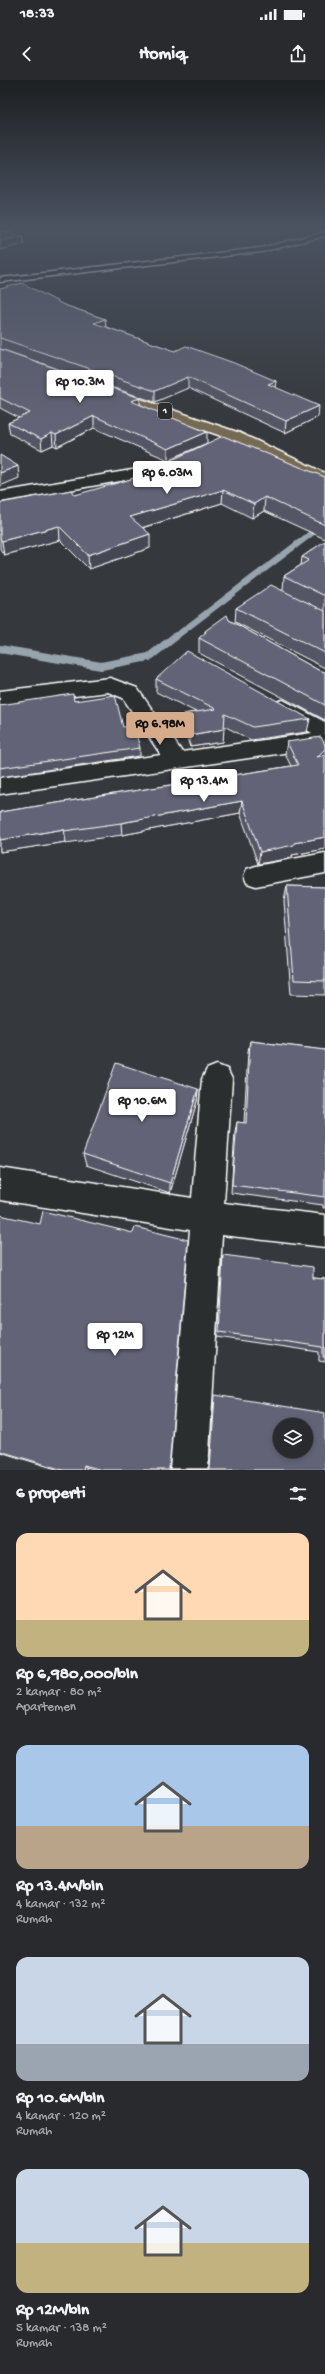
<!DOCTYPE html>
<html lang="id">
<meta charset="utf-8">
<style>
:root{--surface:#282a2d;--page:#343639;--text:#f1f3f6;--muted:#a5a7aa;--line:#444649;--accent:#d6ab8b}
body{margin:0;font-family:"Gochi Hand",sans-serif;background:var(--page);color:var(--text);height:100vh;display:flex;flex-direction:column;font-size:15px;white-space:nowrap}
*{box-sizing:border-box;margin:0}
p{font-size:13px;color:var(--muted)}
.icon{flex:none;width:22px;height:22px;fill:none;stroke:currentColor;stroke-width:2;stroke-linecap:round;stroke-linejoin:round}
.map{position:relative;height:1390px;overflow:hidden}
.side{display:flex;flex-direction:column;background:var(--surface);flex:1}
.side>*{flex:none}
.controls{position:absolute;left:273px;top:1338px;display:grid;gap:8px}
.controls a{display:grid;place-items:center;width:40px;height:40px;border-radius:50%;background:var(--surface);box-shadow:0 2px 6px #0003,0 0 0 1px var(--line);font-size:20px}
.price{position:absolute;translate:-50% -34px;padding:0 9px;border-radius:4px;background:#fff;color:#222;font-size:13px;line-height:26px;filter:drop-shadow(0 1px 2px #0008)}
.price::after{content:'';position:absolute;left:50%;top:24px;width:12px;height:9px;margin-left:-6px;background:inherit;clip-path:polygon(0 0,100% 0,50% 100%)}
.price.on{background:var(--accent);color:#111}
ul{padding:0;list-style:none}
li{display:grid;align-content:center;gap:8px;height:212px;padding:0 16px}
li span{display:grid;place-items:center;height:124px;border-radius:12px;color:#555}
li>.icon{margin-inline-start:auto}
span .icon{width:72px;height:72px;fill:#fffc;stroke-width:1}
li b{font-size:17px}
h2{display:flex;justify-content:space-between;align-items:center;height:48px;padding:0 16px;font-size:17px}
.status{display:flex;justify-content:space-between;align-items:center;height:28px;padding:0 20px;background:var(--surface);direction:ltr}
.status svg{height:11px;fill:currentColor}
header{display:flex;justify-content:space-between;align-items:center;height:52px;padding:0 16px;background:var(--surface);font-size:18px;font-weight:800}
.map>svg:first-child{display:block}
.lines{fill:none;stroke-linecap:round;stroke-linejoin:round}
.stream-far1{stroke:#97a4ad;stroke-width:6}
.stream{stroke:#97a4ad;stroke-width:8}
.service-casing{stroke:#fff;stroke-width:3}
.minor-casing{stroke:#fff;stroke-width:3}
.tertiary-casing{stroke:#fff;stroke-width:3}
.trunk-casing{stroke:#fff;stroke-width:3}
.service{fill:#2a2d2e;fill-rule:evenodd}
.minor{fill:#2a2d2e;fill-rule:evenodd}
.tertiary{fill:#2a2d2e;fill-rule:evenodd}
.trunk{fill:#756b52;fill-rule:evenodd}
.wall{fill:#545665;stroke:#fff}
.shaded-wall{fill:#454653;stroke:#fff}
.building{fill:#626476;stroke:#fff;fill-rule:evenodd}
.labels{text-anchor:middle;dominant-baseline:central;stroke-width:3;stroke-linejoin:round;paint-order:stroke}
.shield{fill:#2a2d2e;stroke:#bfc0c0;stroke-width:1}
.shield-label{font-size:10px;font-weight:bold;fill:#fff}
</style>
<div class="status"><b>18:33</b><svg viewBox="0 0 49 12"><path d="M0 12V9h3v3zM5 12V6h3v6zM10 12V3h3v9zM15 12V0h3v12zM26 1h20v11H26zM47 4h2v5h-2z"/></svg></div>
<header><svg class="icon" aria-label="back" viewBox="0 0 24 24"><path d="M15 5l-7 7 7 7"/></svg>Homiq<svg class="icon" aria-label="share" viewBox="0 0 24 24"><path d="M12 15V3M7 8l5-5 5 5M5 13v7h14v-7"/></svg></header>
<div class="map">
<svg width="325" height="1390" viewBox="0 0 325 1390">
<rect width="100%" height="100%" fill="#35383c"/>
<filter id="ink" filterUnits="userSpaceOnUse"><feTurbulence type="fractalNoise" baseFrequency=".025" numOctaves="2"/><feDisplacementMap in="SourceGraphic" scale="8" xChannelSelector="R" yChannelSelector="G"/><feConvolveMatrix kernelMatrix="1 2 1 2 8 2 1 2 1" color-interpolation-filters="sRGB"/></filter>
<g filter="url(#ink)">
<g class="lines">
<polyline class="stream-far1" points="175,557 325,443"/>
<polyline class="stream" points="0,569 101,586 149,577 176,556"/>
<g class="service-casing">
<polygon id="service" points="325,152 325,156 261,172 0,202 0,198 261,168"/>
</g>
<g class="minor-casing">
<g id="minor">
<polygon points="110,598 137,608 182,672 312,653 276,632 273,627 276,622 283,620 325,642 325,667 0,714 0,698 161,675 123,618 108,612 0,625 0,611"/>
<polygon points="325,773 325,793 256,806 247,803 244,796 247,789 256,786"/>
<polygon points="217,985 227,989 232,999 224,1123 325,1135 325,1167 222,1155 208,1390 170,1390 190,1150 0,1120 0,1088 192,1118 202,999 207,989"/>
</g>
</g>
<g class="tertiary-casing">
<polygon id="tertiary" points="174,381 181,385 179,388 166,393 0,422 0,412 162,385"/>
</g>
<g class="trunk-casing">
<polygon id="trunk" points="111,309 240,353 325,393 325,404 230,359 106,316 104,313 106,310"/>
</g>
<use href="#service" class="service"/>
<use href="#minor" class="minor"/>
<use href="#tertiary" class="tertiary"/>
<use href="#trunk" class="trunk"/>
</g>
<g class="wall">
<polygon points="0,209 64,225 105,239 106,247 175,271 276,301 275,307 318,337 285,353 188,308 155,322 0,269"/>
<polygon points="0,269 140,318 140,324 207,363 168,380 94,348 57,367 53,365 42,370 10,354 8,343 19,338 0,328"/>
<polygon points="325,397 325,459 264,431 252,438 222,423 142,448 150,468 89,489 60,460 4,475 0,469 0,423 75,415"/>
<polygon points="325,461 325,588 235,542 236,528 283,510 284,496 301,485 302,477"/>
<polygon points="229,540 320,591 325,592 325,640 199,573 199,558 205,554 205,551"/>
<polygon points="156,599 310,639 307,652 251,660 224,646 223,662 190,667 183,647 183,634 196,632 156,612"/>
<polygon points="74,621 123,647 140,668 140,676 0,697 0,625"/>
<polygon points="287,662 325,665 325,769 292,775 292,778 258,784 240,733 122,755 66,763 66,762 0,772 0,732 291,686 285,674"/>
<polygon points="287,806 325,807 325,915 291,914 284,821"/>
<polygon points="250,961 325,970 325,1128 323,1128 323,1125 231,1113 235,1051 237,1042 244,1043 248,971"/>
<polygon points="198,1009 197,1021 170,1113 86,1085 83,1074"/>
<polygon points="0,1135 169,1389 209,1389 214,1319 215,1315 325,1390 96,1390 86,1387 86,1390 59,1390 0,1372"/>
<polygon points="223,1175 313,1198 325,1199 325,1282 319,1281 319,1272 217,1257 222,1182"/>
</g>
<g class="shaded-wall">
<polygon points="23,156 24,164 0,170 0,161"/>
<polygon points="105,239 106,249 94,243"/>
<polygon points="188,297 188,308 155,322 155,311"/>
<polygon points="276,301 274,312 268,304"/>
<polygon points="140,318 140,329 131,321"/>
<polygon points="319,326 318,337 285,353 286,341"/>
<polygon points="94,336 94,348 57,367 56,355"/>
<polygon points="207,352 207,363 168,380 168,369"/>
<polygon points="52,353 53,365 42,370 41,359"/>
<polygon points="18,386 19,398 0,406 0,393"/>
<polygon points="223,410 222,423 131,451 130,437"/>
<polygon points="265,417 264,431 252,438 254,424"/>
<polygon points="59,446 60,460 4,475 2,461"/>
<polygon points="150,454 150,468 89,489 88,475"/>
<polygon points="224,649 223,662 190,667 190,655"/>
<polygon points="325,669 325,676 317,677"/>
<polygon points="242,721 240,733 122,755 121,743"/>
<polygon points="64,749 66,762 0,772 0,760"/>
<polygon points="325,757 325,769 292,775 292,778 258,784 260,772 294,763"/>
<polygon points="198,1009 197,1021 170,1113 170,1103"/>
<polygon points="84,1385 86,1387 86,1390 83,1390"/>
</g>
<g class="building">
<polygon points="0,150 23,156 0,161"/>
<polygon points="22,203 64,225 105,239 94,243 175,271 186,266 234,283 276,301 268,304 319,326 286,341 188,297 155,311 0,258 0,209"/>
<polygon points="0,269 140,318 131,321 207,352 168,369 94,336 56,355 52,353 41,359 8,343 30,333 0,318"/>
<polygon points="223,356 325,397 325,445 265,417 254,424 223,410 130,437 150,454 88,475 59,446 2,461 0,458 0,423 72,410 75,415 131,399"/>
<polygon points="0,375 18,386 0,393"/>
<polygon points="325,461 325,516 284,496 309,480 302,477"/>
<polygon points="271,505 325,531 325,573 236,528"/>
<polygon points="227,535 229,540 320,591 325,592 325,625 199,558 206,552 205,551"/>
<polygon points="187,571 310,639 253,647 225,634 224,649 190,655 183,634 216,629 156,599"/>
<polygon points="73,614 74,621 115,615 123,647 134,646 140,668 0,688 0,625"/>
<polygon points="321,657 325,665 325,669 317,677 325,675 325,757 294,763 294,765 260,772 242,721 121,743 64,751 64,749 0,760 0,732 298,685 287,662"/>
<polygon points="287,806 325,807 325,901 294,900"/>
<polygon points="250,961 325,970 325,1117 232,1105 237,1042 246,1043"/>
<polygon points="116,983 198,1009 170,1103 83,1074"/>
<path d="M43 1131 133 1153 135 1147 188 1160 169 1389H210L215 1315 325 1333V1390H102L84 1385 83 1390H63L0 1371V1135L40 1144ZM280 1345H306V1371H280Z"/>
<polygon points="223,1175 313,1187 313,1198 325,1199 325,1277 323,1277 323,1267 219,1252"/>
</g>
</g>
<linearGradient id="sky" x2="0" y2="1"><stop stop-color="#1d1f21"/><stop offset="0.43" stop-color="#4b5361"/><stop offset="1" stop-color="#4b5361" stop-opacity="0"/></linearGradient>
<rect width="325" height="343" fill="url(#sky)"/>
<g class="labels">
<rect class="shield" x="158" y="323" width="14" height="16" rx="3"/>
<g class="shield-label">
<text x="165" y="331">1</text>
</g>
</g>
</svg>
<div class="controls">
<a><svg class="icon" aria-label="layers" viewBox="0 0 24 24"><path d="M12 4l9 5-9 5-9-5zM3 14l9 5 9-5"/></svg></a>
</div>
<b class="price" style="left:80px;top:324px">Rp 10.3M</b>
<b class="price" style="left:167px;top:415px">Rp 6.03M</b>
<b class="price on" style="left:160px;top:666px">Rp 6.98M</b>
<b class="price" style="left:204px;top:723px">Rp 13.4M</b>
<b class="price" style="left:142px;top:1043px">Rp 10.6M</b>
<b class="price" style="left:115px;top:1277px">Rp 12M</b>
</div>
<section class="side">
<h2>6 properti<svg class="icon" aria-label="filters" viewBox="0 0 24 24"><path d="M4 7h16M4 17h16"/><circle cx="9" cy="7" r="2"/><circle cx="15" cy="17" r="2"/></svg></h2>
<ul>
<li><span style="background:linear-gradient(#ffd9b3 70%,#c2b280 0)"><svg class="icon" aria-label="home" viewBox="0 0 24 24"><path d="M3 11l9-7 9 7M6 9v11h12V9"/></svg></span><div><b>Rp 6,980,000/bln</b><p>2 kamar · 80 m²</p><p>Apartemen</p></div></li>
<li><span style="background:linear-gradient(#a9c7e8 65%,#b9a48a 0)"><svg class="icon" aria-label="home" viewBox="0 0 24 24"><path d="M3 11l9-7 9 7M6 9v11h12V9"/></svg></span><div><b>Rp 13.4M/bln</b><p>4 kamar · 132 m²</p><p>Rumah</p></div></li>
<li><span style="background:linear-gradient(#c9d6e8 70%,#9aa5b1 0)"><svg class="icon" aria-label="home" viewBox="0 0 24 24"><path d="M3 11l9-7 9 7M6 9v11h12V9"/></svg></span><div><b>Rp 10.6M/bln</b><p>4 kamar · 120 m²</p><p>Rumah</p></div></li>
<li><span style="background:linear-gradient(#c9d6e8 60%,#c2b280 0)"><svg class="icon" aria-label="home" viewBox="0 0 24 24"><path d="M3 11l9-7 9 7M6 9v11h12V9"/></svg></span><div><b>Rp 12M/bln</b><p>5 kamar · 138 m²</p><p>Rumah</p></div></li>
</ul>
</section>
